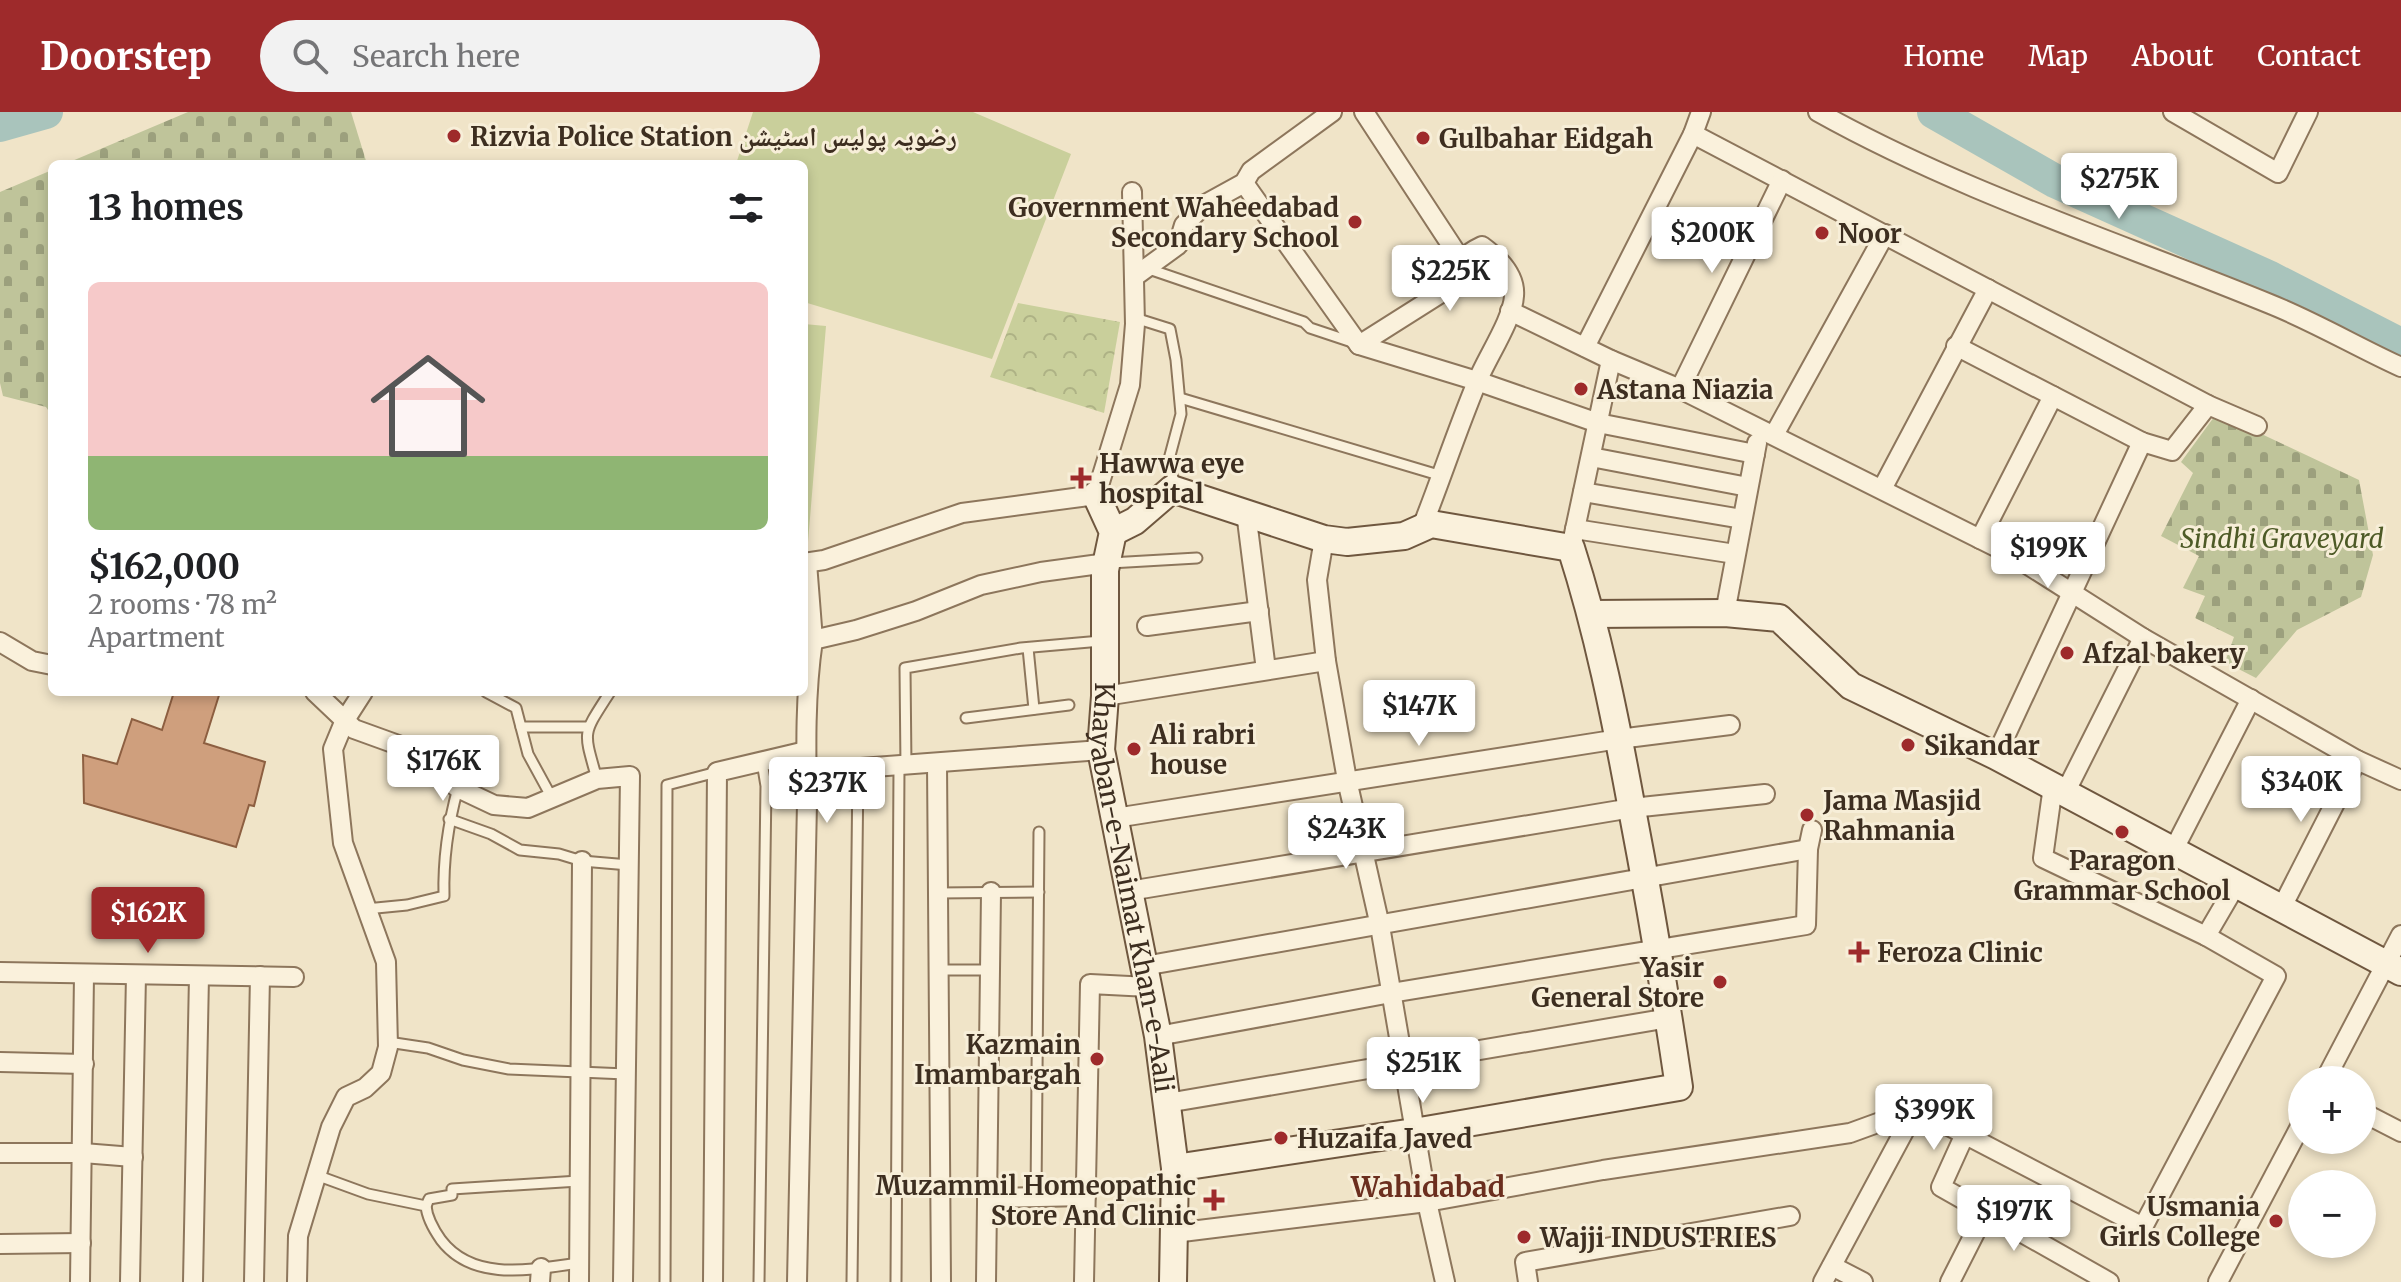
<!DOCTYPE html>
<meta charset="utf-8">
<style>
:root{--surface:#fff;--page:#f2f2f2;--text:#202124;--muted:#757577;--accent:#9e2a2b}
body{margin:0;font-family:Merriweather,"Noto Naskh Arabic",serif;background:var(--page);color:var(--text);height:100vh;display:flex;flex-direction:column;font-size:30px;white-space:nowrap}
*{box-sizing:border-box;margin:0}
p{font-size:26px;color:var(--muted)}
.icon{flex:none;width:44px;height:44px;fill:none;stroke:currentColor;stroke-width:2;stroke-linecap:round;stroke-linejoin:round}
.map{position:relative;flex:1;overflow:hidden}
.side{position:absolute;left:48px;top:48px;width:760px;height:536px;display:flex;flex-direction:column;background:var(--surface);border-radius:12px;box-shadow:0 4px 12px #0003}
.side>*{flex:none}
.buttons{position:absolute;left:2288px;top:954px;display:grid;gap:16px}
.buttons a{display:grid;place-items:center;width:88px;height:88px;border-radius:50%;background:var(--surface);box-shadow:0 4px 12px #0003;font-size:40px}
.price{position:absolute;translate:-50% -68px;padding:0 18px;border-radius:8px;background:#fff;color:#222;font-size:26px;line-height:52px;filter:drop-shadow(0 2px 4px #0008)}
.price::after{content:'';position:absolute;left:50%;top:48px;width:24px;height:18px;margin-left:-12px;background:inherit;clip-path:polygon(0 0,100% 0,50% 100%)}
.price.active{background:var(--accent);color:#fff}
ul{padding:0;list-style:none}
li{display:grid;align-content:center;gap:16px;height:424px;padding:0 40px}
li span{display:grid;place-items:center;height:248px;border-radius:12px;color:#555}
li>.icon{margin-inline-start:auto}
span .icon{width:144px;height:144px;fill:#fffc;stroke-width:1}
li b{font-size:34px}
h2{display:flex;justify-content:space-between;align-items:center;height:96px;padding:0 40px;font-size:34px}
header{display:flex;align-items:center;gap:48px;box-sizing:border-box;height:112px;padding:0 40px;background:var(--accent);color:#fff}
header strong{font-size:38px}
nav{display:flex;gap:44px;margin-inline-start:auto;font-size:28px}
.search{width:560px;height:72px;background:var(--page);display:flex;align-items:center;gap:20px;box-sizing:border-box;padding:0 28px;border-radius:44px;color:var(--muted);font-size:30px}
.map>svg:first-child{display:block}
.forest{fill:url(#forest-crowns)}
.cemetery{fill:url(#cemetery-stones)}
.garden{fill:#c9cf9b}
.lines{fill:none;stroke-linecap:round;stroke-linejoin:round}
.river{stroke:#a9c4bc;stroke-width:34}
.building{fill:#cf9f7d;stroke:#8d5f41;stroke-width:2}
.lane-casing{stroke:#8d765c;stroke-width:13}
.street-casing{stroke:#8d765c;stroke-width:22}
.secondary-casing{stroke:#6f573f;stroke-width:30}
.lane{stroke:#faf1dc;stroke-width:9}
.street{stroke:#faf1dc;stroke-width:18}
.secondary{stroke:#faf1dc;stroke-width:26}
.poi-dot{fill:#9e2a2b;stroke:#f7eed8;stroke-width:3}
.labels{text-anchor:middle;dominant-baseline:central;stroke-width:6;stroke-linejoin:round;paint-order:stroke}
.poi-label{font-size:26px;font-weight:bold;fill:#3d2e20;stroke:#f7eed8;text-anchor:start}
.park-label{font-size:26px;font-style:italic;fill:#4d5a26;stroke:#f7eed8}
.street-label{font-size:26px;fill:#3d2e20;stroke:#f7eed8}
.neighbourhood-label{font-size:28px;font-weight:bold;fill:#6b2e1e;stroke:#f7eed8}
</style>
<header>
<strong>Doorstep</strong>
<div class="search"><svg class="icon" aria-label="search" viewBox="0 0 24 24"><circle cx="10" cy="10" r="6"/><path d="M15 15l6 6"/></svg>Search here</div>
<nav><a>Home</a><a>Map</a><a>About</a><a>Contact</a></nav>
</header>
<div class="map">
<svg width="2401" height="1170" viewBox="0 0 2401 1170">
<defs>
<pattern id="forest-crowns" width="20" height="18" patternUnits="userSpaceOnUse" patternTransform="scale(2)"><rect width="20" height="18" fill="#c9cf9b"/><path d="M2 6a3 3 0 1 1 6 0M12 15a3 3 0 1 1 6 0" fill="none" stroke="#aeb285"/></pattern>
<pattern id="cemetery-stones" width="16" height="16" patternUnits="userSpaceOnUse" patternTransform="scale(2)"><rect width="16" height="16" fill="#bfc49a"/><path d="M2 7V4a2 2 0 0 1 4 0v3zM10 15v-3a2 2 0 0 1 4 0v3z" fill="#9ca07d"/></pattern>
</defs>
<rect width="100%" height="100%" fill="#f0e4c8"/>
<polygon class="forest" points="1018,191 1120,210 1104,301 990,265"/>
<g class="cemetery">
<polygon points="188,0 351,0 367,52 65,52"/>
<polygon points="52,58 52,304 46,295 3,284 0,271 0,80"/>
<polygon points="2217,301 2359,368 2373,443 2361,485 2297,518 2256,566 2225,550 2234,525 2195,506 2205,484 2183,476 2199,444 2161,424 2193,361 2181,350"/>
</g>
<g class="garden">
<polygon points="753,0 973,0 1071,42 992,247 804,190 804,52 736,52"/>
<polygon points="804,212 826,214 808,430 804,429"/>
</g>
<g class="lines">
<g class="river">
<polyline points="1934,0 2055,69 2268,165 2401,233"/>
<polyline points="0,13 46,0"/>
</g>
</g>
<polygon class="building" points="174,580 220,580 204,631 265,650 254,694 249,693 236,735 84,691 83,643 117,652 132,607 162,618"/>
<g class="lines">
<g class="lane-casing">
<g id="lane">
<polyline points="1146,156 1304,210 1310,216 1352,230"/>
<polyline points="1135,206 1170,217 1176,248 1181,302 1168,351 1176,375"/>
<polyline points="1180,286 1442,364"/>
<polyline points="1110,451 1197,446"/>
<polyline points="1028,536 1034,597"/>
<polyline points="486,580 516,596 528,642 552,686"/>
<polyline points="966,606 1069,593"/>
<polyline points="521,615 587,615"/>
<polyline points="906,654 905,556 1021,536 1101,529"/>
<path d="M597 667C583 617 582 624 610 580"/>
<polyline points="449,707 491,722 520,738 559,742 582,749 629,753"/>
<polyline points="937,781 1039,780"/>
<path d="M366 797 407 793 444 784C443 747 448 712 458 676"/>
<polyline points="938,858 990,858"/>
<polyline points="388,930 428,936 463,948 509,957 626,962"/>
<path d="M316 1063 368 1082 426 1094C427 1106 434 1118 441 1128 473 1170 530 1158 579 1151"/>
<polyline points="1036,1085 1039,720"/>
<polyline points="426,1094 429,1087 452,1083 452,1077 579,1069"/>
<polyline points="665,1170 667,673 717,660"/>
<polyline points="759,1170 766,674 762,650"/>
<polyline points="852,1170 858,657"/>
<polyline points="896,1170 899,655"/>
</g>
</g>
<g class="street-casing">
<g id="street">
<polyline points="1364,0 1461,148"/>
<path d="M1818 0C1961 80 2119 130 2270 192 2315 210 2357 235 2401 255"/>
<polyline points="2173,0 2278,61 2308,0"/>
<polyline points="1693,22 2208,293 2257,314"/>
<path d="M1244 71 1359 233 1457 171C1463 149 1459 145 1482 134 1497 145 1516 163 1514 184 1513 207 1486 247 1477 270 1457 318 1441 367 1422 415"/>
<polyline points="1134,165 1178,133 1184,113 1204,93 1244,71 1251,59 1332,0"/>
<polyline points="1510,199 1611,248 1680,277 2014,444 2143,526 2357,648 2401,668"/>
<polyline points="1359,233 1477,269 1598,311 1755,342"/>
<polyline points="1956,234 2142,330 2172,339 2208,293"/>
<polyline points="1585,235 1693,22 1701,0"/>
<polyline points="1680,277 1782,68"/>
<polyline points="1774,323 1885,122"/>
<polyline points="1591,345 1748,375"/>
<polyline points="1882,377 1988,177"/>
<polyline points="1583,380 1742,407"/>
<polyline points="1246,400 1266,558"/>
<polyline points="1575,417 1735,442"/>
<polyline points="1324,427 1317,468 1326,549 1347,668 1380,814 1427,1090 1445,1170"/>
<polyline points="1980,427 2053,284"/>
<polyline points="1571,436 1611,248"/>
<polyline points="804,451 824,448 962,401 1096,383 1130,273 1135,212 1132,80"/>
<polyline points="807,451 813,528"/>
<polyline points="1725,501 1757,331"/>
<polyline points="1147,514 1259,499"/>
<polyline points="0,530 32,549 52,553"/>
<polyline points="315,580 354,617 401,634 458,676 494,693 528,696 597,667 630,664 623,1170"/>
<polyline points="1105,584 1326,549"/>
<polyline points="1996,644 2142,330"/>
<polyline points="937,652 941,1170"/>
<polyline points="807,660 1101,638"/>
<polyline points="2065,681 2143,526"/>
<polyline points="1115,706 1619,627 1730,613"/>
<polyline points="2174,737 2251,587"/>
<polyline points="1129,779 1632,696 1765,682"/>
<polyline points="2282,795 2357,648"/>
<polyline points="2206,824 2237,771"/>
<polyline points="1144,854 1808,737"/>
<polyline points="0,860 294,865"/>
<polyline points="1158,924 1391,881 1806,813 1808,737 1812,718"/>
<polyline points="0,950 84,952"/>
<polyline points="2325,968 2401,823"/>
<polyline points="1167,991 1669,906"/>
<polyline points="1916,997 2143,1115 2276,864 2206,824 2043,746 2053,674"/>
<polyline points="2362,1000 2401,1020"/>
<polyline points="1965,1022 1941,1075 2109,1170"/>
<polyline points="0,1041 83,1041 133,1045"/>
<polyline points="987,1086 1086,1084"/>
<polyline points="1174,1121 1427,1090 1603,1058 1850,1021 1916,997"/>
<polyline points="0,1132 81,1131"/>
<polyline points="1832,1154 1863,1170"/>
<polyline points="80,1170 84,863"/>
<polyline points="130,1170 136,863"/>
<polyline points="193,1170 199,864"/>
<polyline points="254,1170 260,864"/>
<polyline points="297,1170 298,1124 331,1015 346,985 365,976 381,961 388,935 386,850 343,731 333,637 345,608 363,580"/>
<polyline points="540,1170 541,1156"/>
<polyline points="579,1170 582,749"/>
<polyline points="713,1170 717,660 806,639"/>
<path d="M797 1170 807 691C806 636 805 582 813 528L856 518 916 499 981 473 1041 460 1107 451"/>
<polyline points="986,1170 991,780"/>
<polyline points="1084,1170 1090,872 1149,875"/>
<polyline points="1528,1170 1525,1150 1790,1104"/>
<polyline points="1823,1170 1916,997"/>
<polyline points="1950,1170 1985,1101"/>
<polyline points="2218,1170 2302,1011"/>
</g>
</g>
<g class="secondary-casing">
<g id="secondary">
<path id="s1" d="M1096 383 1113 420 1105 458V584L1101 638 1158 924 1175 1056 1173 1170"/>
<path d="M1113 420 1135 409 1172 377 1324 427 1347 430 1404 424 1431 412 1571 436C1598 520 1615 605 1631 692 1649 786 1665 880 1679 975L1414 1020 1175 1056"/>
<polyline points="1592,502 1725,501 1779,506 1851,574 1996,644 2401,860"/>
</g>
</g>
<use href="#lane" class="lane"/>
<use href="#street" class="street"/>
<use href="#secondary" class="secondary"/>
</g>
<g class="poi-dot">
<circle cx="454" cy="24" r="8"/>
<circle cx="1423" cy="26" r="8"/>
<circle cx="1355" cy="110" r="8"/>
<circle cx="1822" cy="121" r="8"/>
<circle cx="1581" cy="277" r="8"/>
<path d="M1077 354h8v8h8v8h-8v8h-8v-8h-8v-8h8z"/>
<circle cx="2067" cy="541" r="8"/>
<circle cx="1908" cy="633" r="8"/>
<circle cx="1134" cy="637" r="8"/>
<circle cx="1807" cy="703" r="8"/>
<circle cx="2122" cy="720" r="8"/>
<path d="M1855 828h8v8h8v8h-8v8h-8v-8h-8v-8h8z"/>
<circle cx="1720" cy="870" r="8"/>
<circle cx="1097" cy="947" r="8"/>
<circle cx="1281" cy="1026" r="8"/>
<path d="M1210 1076h8v8h8v8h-8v8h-8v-8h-8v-8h8z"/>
<circle cx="2276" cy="1109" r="8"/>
<circle cx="1524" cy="1125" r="8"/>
</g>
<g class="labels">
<g class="poi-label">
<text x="470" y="24">Rizvia Police Station رضویہ پولیس اسٹیشن</text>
<text x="1439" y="26">Gulbahar Eidgah</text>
<text x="1339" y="95" text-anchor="end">Government Waheedabad<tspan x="1339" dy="30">Secondary School</tspan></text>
<text x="1838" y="121">Noor</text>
<text x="1597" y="277">Astana Niazia</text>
<text x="1099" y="351">Hawwa eye<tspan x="1099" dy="30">hospital</tspan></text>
<text x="2083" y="541">Afzal bakery</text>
<text x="1150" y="622">Ali rabri<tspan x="1150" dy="30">house</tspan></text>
<text x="1924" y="633">Sikandar</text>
<text x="1823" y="688">Jama Masjid<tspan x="1823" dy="30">Rahmania</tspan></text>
<text x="2122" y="748" text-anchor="middle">Paragon<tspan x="2122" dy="30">Grammar School</tspan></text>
<text x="1877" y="840">Feroza Clinic</text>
<text x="1704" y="855" text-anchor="end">Yasir<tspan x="1704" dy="30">General Store</tspan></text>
<text x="1081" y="932" text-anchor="end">Kazmain<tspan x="1081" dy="30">Imambargah</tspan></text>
<text x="1297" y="1026">Huzaifa Javed</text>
<text x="1196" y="1073" text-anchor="end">Muzammil Homeopathic<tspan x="1196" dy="30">Store And Clinic</tspan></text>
<text x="2260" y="1094" text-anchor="end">Usmania<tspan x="2260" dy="30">Girls College</tspan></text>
<text x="1540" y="1125">Wajji INDUSTRIES</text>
</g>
<g class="park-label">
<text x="2282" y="426">Sindhi Graveyard</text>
</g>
<g class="street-label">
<text stroke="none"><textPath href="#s1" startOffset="400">Khayaban-e-Naimat Khan-e-Aali</textPath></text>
</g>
<g class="neighbourhood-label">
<text x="1428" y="1075">Wahidabad</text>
</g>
</g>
</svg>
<div class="buttons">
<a>+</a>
<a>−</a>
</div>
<b class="price" style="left:2119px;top:109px">$275K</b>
<b class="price" style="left:1712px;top:163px">$200K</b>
<b class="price" style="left:1450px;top:201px">$225K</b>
<b class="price" style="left:2048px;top:478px">$199K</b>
<b class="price" style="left:1419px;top:636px">$147K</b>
<b class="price" style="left:443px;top:691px">$176K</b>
<b class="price" style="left:2301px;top:712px">$340K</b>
<b class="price" style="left:827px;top:713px">$237K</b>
<b class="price" style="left:1346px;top:759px">$243K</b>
<b class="price active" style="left:148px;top:843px">$162K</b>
<b class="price" style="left:1423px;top:993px">$251K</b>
<b class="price" style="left:1934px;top:1040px">$399K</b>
<b class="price" style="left:2014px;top:1141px">$197K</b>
<section class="side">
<h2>13 homes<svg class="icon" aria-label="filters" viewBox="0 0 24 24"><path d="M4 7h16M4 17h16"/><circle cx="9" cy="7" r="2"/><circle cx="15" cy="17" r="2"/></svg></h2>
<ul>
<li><span style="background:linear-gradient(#f6c9c9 70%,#8fb573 0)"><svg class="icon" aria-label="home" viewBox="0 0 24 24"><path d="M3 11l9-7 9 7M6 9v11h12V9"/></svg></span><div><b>$162,000</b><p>2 rooms · 78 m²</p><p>Apartment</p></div></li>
</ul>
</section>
</div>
